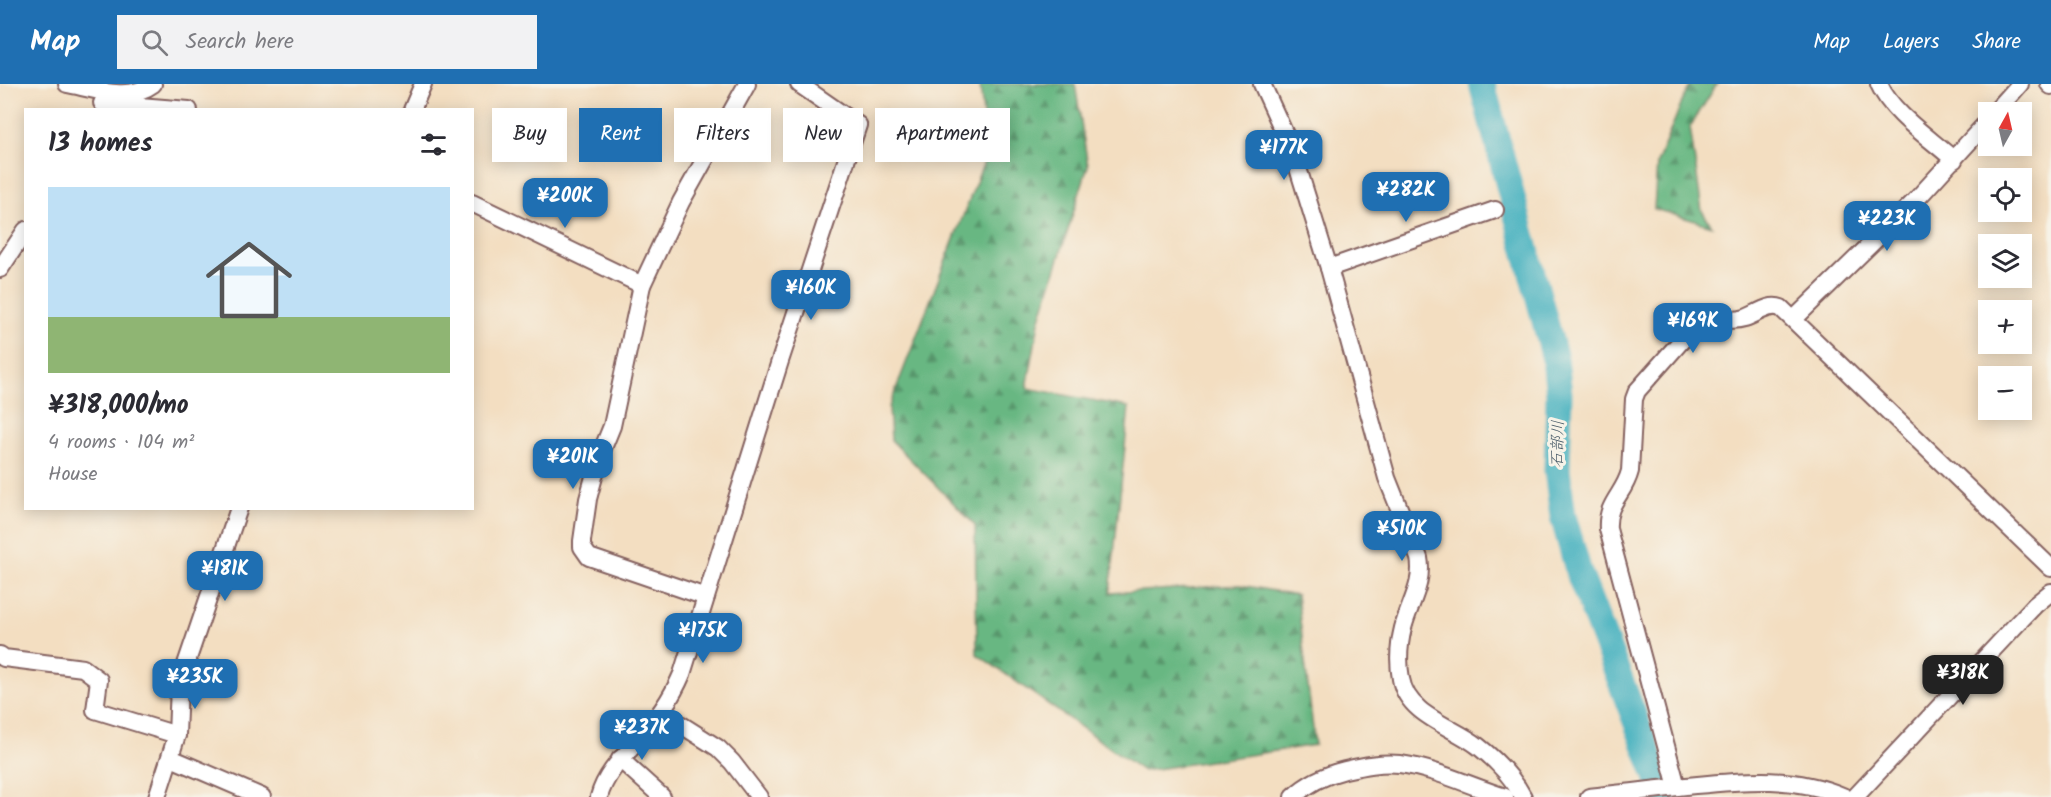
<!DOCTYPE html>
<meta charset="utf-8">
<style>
:root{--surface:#fff;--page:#f2f2f3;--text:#2b2b33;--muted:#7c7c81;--accent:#1f6fb2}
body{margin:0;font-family:Kalam,"Klee One",sans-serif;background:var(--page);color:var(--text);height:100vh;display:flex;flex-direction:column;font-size:22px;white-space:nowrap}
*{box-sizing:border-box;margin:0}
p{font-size:20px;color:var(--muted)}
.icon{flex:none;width:33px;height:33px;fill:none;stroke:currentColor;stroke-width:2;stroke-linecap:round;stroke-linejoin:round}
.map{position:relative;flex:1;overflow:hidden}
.details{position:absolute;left:24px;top:24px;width:450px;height:402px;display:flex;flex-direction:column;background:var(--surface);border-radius:0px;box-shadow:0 3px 15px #0003}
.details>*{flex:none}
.top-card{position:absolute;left:492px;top:24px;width:570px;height:54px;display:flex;gap:12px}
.needle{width:39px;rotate:8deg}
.buttons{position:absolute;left:1978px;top:18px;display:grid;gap:12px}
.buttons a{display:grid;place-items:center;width:54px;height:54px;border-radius:0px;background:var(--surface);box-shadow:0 3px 15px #0003;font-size:30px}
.price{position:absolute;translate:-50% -51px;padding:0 14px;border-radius:12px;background:var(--accent);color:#fff;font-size:20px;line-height:39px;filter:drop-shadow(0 2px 3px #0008)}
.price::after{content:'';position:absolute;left:50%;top:36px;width:18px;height:14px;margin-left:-9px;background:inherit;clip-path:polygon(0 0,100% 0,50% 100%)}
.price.selected{background:#222;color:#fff}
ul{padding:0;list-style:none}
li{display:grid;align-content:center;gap:12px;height:318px;padding:0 24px}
li span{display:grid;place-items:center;height:186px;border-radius:0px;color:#555}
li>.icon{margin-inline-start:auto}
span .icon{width:108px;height:108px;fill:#fffc;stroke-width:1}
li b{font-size:26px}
h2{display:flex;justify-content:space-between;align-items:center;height:72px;padding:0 24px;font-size:26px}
.pill{padding:0 21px;border-radius:0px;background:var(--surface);box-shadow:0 3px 15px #0003;font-size:21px;line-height:54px}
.pill.selected{background:var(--accent);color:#fff}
header{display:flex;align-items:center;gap:36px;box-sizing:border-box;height:84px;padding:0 30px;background:var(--accent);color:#fff}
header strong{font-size:28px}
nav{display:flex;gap:33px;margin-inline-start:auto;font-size:21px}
.search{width:420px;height:54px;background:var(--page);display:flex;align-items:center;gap:15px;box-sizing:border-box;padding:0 21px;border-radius:0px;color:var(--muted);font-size:22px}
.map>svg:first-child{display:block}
.forest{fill:url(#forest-firs);stroke:#586b56;stroke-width:1.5}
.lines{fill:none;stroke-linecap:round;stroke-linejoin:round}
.river{stroke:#41afbe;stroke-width:27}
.minor-casing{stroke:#856260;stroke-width:20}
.minor{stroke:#fff;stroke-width:16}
.labels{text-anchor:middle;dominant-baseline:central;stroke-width:6;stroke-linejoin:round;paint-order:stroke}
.water-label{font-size:16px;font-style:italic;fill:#465966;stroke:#f7f3e8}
</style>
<header>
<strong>Map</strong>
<div class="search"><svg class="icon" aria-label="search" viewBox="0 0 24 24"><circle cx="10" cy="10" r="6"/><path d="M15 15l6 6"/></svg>Search here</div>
<nav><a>Map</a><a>Layers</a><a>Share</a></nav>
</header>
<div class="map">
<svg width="2051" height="713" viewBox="0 0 2051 713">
<defs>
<pattern id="forest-firs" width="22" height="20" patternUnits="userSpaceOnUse" patternTransform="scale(1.5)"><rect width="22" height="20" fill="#67b782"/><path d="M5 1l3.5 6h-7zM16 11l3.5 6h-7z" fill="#57946b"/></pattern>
</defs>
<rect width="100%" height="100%" fill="#f7f3e8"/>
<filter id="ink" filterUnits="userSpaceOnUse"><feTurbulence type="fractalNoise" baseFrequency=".0167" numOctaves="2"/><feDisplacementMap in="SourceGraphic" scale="12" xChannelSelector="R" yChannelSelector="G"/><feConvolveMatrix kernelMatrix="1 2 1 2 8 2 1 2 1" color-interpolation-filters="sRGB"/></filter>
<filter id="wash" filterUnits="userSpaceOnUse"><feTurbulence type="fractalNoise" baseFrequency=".008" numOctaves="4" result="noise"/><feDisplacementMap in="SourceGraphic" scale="24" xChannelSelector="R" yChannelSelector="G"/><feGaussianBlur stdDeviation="1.35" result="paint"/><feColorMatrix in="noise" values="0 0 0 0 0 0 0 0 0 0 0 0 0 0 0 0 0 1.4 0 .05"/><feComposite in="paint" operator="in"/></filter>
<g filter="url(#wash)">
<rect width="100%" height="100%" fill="#f3dec1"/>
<g class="forest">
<polygon points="980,0 1075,0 1088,82 1039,238 1027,304 1129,323 1110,509 1240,501 1297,511 1315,661 1143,687 977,570 975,441 891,356 889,323 987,70"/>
<polygon points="1691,0 1717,0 1690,43 1702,127 1712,142 1654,125 1657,79 1685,11"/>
</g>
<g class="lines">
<polyline class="river" points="1482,0 1555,275 1559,310 1557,386 1563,432 1579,489 1657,692 1662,713"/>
</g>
</g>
<g filter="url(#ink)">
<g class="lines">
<g class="minor-casing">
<g id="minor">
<path d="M67 0C94 5 129 18 153 0"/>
<path d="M1262 0 1293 68 1329 184 1387 394 1419 474C1424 500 1409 520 1403 544 1399 560 1398 579 1401 595 1407 631 1452 642 1478 662 1496 676 1512 692 1523 713"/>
<path d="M1879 0C1892 30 1930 54 1954 76"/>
<polyline points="2049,0 2051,2"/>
<polyline points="102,19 189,26"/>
<polyline points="412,26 423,0"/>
<polyline points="1995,28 2020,0"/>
<polyline points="472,119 642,201"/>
<polyline points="1329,184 1495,126"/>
<polyline points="0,185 26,146"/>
<polyline points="1794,235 1915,117 1989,36"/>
<polyline points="706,513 589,473 582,463 582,457 588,415 599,374 612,342 642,201 681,118 747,0"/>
<polyline points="0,571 4,574 83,584 99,596 95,626 177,651"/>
<polyline points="661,628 718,664 732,678 759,713"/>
<polyline points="171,674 262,713"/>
<polyline points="620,675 662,713"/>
<path d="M1677 703 1608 445C1606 418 1624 411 1630 387L1634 315 1637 307 1691 246C1717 225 1723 241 1745 234 1757 230 1769 219 1781 224L2051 484"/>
<polyline points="157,713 177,651 179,601 239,424"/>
<path d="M599 713C605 691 620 676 635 660 654 639 671 616 682 590L780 277 858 41 799 0"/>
<path d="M1293 713C1308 699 1325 691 1345 686 1363 682 1381 678 1400 680 1436 685 1470 702 1505 713"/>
<path d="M1589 713C1621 709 1653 706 1686 702 1739 697 1794 690 1845 713"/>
<polyline points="1855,713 2016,541 2035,521 2051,508"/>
</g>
</g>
<use href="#minor" class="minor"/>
</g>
</g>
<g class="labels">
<g class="water-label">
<text transform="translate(1558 360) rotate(-89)">石部川</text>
</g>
</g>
</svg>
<div class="buttons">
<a><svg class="needle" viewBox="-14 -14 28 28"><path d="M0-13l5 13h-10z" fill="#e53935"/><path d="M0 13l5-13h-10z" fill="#7c7c81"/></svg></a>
<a><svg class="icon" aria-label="locate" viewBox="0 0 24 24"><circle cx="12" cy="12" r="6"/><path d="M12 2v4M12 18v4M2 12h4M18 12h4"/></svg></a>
<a><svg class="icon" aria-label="layers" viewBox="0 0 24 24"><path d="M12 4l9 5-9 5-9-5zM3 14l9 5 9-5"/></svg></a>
<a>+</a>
<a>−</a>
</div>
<b class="price" style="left:1284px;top:97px">¥177K</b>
<b class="price" style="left:1406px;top:139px">¥282K</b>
<b class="price" style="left:565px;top:145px">¥200K</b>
<b class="price" style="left:1887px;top:168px">¥223K</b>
<b class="price" style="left:811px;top:237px">¥160K</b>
<b class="price" style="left:1693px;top:270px">¥169K</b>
<b class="price" style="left:573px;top:406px">¥201K</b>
<b class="price" style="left:1402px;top:478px">¥510K</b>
<b class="price" style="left:225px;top:518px">¥181K</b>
<b class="price" style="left:703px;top:580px">¥175K</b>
<b class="price selected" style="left:1963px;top:622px">¥318K</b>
<b class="price" style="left:195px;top:626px">¥235K</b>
<b class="price" style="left:642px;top:677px">¥237K</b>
<div class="top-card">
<a class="pill">Buy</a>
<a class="pill selected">Rent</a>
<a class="pill">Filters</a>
<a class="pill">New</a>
<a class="pill">Apartment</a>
</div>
<section class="details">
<h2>13 homes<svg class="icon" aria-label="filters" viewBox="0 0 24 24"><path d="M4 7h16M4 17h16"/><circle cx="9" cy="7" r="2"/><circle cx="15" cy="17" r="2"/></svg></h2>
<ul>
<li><span style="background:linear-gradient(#bfe0f5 70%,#8fb573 0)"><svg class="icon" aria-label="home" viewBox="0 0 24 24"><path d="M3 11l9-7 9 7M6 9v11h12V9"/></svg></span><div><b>¥318,000/mo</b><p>4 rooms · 104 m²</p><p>House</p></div></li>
</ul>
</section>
</div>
